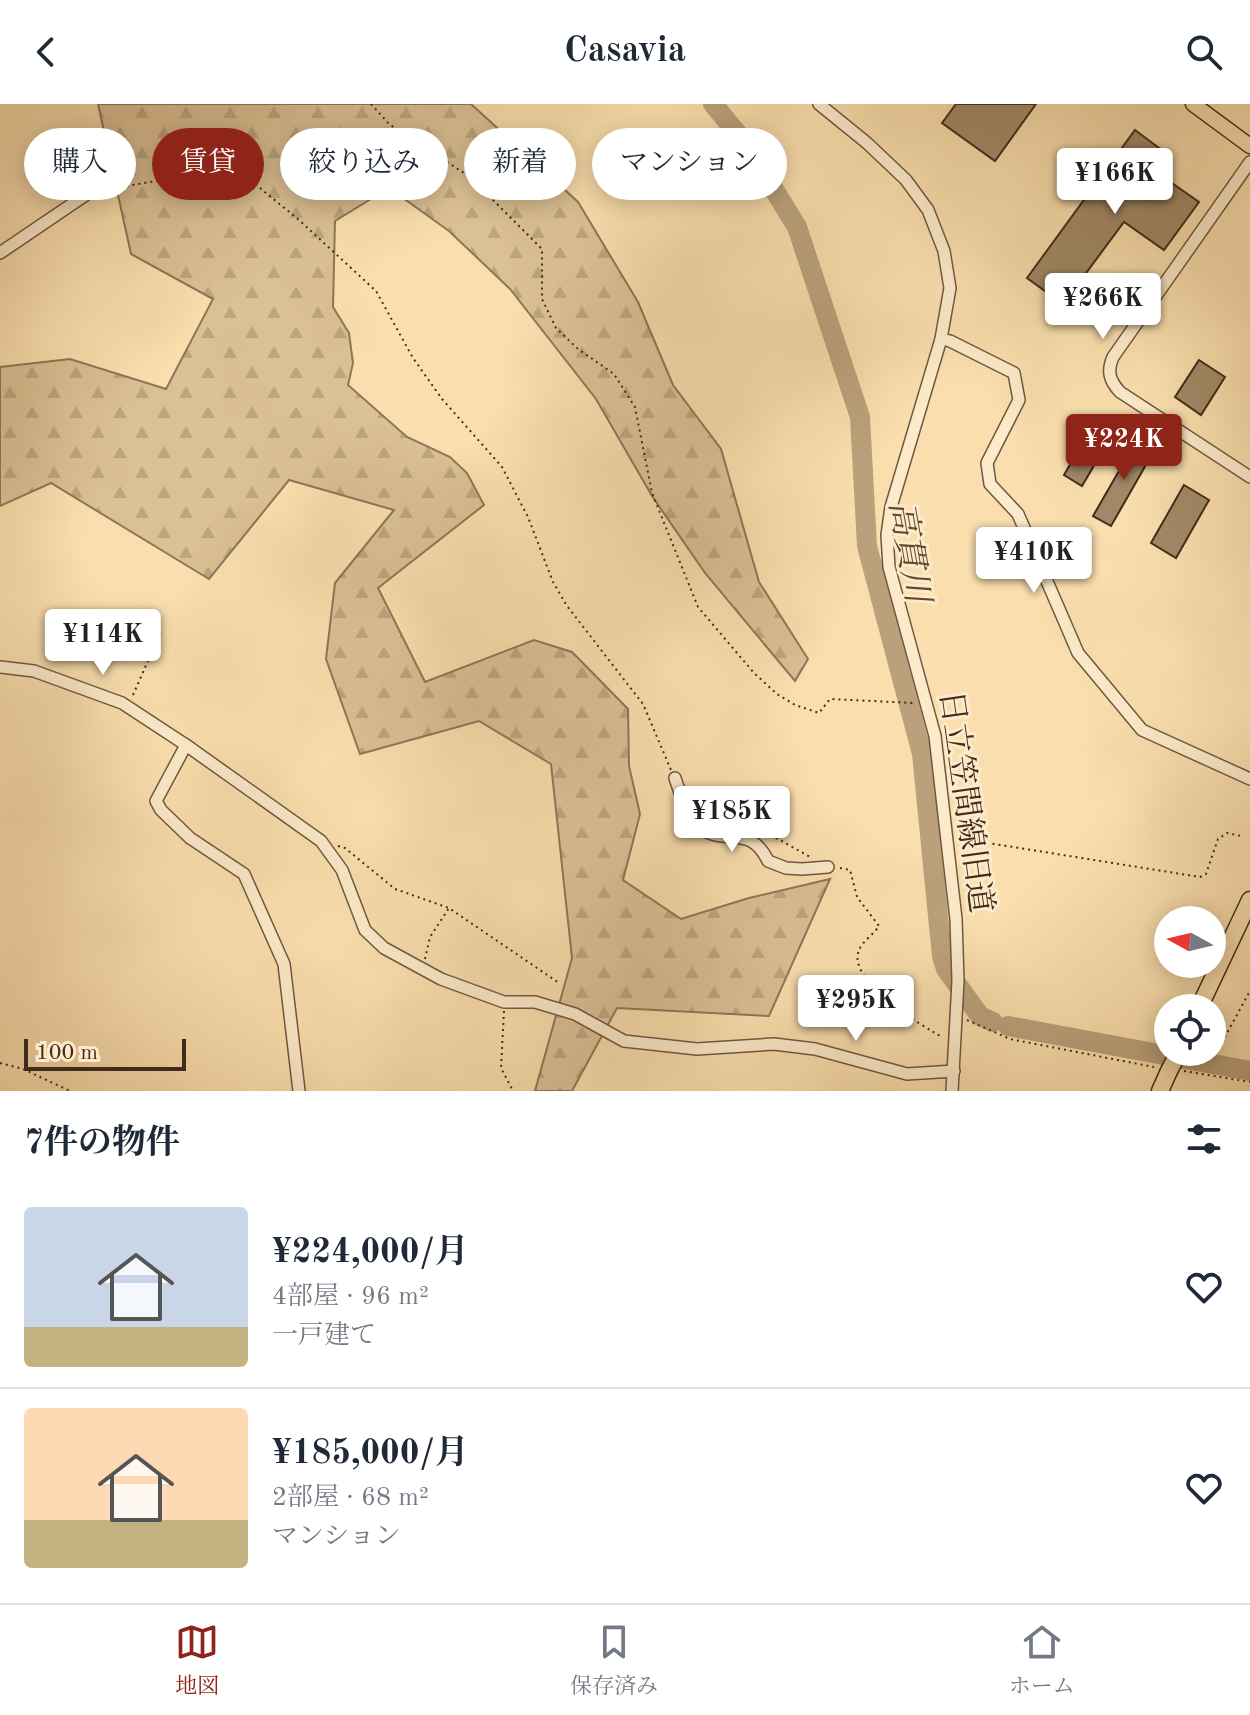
<!DOCTYPE html>
<html lang="ja">
<meta charset="utf-8">
<style>
:root{--surface:#fff;--page:#f6f6f7;--text:#1f2937;--muted:#747a83;--line:#e0e1e3;--accent:#8f2418}
body{margin:0;font-family:"Old Standard TT","Noto Serif JP",serif;background:var(--page);color:var(--text);height:100vh;display:flex;flex-direction:column;font-size:30px;white-space:nowrap}
*{box-sizing:border-box;margin:0}
p{font-size:26px;color:var(--muted)}
.icon{flex:none;width:44px;height:44px;fill:none;stroke:currentColor;stroke-width:2;stroke-linecap:round;stroke-linejoin:round}
.map{position:relative;height:987px;overflow:hidden}
.panel{display:flex;flex-direction:column;background:var(--surface);flex:1}
.panel>*{flex:none}
.hud{position:absolute;left:24px;top:24px;width:800px;height:72px;display:flex;gap:16px}
.needle{width:52px;rotate:278deg}
.fabs{position:absolute;left:1154px;top:802px;display:grid;gap:16px}
.fabs a{display:grid;place-items:center;width:72px;height:72px;border-radius:50%;background:var(--surface);box-shadow:0 4px 20px #0003;font-size:40px}
.scale{position:absolute;left:24px;bottom:20px;width:162px;box-sizing:border-box;padding-left:8px;border:4px solid #412c1b;border-top:0;font-size:22px;line-height:28px;white-space:nowrap;color:#412c1b;-webkit-text-stroke:6px #fceaca;paint-order:stroke}
.price{position:absolute;translate:-50% -68px;padding:0 18px;border-radius:8px;background:#fff;color:#222;font-size:26px;line-height:52px;filter:drop-shadow(0 2px 4px #0008)}
.price::after{content:'';position:absolute;left:50%;top:48px;width:24px;height:18px;margin-left:-12px;background:inherit;clip-path:polygon(0 0,100% 0,50% 100%)}
.price.current{background:var(--accent);color:#fff}
ul{padding:0;list-style:none}
li{display:flex;align-items:center;gap:24px;height:200px;padding:0 24px}
li+li{border-top:2px solid var(--line)}
li span{display:grid;place-items:center;flex:none;width:224px;height:160px;border-radius:8px;color:#555}
li>.icon{margin-inline-start:auto}
span .icon{width:96px;height:96px;fill:#fffc;stroke-width:1}
li b{font-size:34px}
h2{display:flex;justify-content:space-between;align-items:center;height:96px;padding:0 24px;font-size:34px}
.tag{padding:0 28px;border-radius:36px;background:var(--surface);box-shadow:0 4px 20px #0003;font-size:28px;line-height:72px}
.tag.current{background:var(--accent);color:#fff}
header{display:flex;justify-content:space-between;align-items:center;height:104px;padding:0 24px;background:var(--surface);font-size:36px;font-weight:700}
.tab-bar{display:flex;justify-content:space-around;align-items:center;height:112px;border-top:2px solid var(--line);background:var(--surface);font-size:22px;color:var(--muted)}
.tab-bar a{display:grid;justify-items:center;gap:4px}
.tab-bar .current{color:var(--accent)}
.map>svg:first-child{display:block}
.forest{fill:url(#forest-firs);stroke:#8e7658;stroke-width:2}
.lines{fill:none;stroke-linecap:round;stroke-linejoin:round}
.river{stroke:#bba17b;stroke-width:20}
.building{fill:#a18967;stroke:#412c1b;stroke-width:2}
.minor-casing{stroke:#6f5840;stroke-width:14}
.major-casing{stroke:#412c1b;stroke-width:17}
.highway-casing{stroke:#412c1b;stroke-width:19}
.path{stroke:#412c1b;stroke-width:2;stroke-dasharray:2 4;stroke-linecap:butt}
.minor{stroke:#fceaca;stroke-width:11}
.major{stroke:#fadead;stroke-width:14}
.highway{stroke:#fadead;stroke-width:16}
.highway-bridge-casing{stroke:#412c1b;stroke-width:19;stroke-linecap:butt}
.highway-bridge{stroke:#fadead;stroke-width:16}
.labels{text-anchor:middle;dominant-baseline:central;stroke-width:6;stroke-linejoin:round;paint-order:stroke}
.street-label{font-size:32px;fill:#412c1b;stroke:#fceaca}
.water-label{font-size:34px;font-style:italic;fill:#604933;stroke:#fceaca}
</style>
<header><svg class="icon" aria-label="back" viewBox="0 0 24 24"><path d="M15 5l-7 7 7 7"/></svg>Casavia<svg class="icon" aria-label="search" viewBox="0 0 24 24"><circle cx="10" cy="10" r="6"/><path d="M15 15l6 6"/></svg></header>
<div class="map">
<svg width="1250" height="987" viewBox="0 0 1250 987">
<defs>
<pattern id="forest-firs" width="22" height="20" patternUnits="userSpaceOnUse" patternTransform="scale(2)"><rect width="22" height="20" fill="#dbc094"/><path d="M5 1l3.5 6h-7zM16 11l3.5 6h-7z" fill="#bda57f"/></pattern>
</defs>
<rect width="100%" height="100%" fill="#fadead"/>
<filter id="stains"><feTurbulence type="fractalNoise" baseFrequency=".0025" numOctaves="4"/><feColorMatrix values="0 0 0 0 .2 0 0 0 0 .09 0 0 0 0 .02 0 0 0 .5 -.17"/></filter>
<radialGradient id="worn" r=".72"><stop offset=".6" stop-color="#630" stop-opacity="0"/><stop offset="1" stop-color="#630" stop-opacity=".3"/></radialGradient>
<polygon class="forest" points="98,0 471,0 578,98 638,198 673,281 721,345 759,478 808,555 795,577 705,469 652,392 596,295 510,185 449,127 389,84 335,117 333,203 349,229 353,259 348,281 407,333 450,353 467,369 484,401 378,484 425,578 534,536 572,548 628,605 629,662 640,710 623,776 681,815 749,794 830,775 769,912 617,904 572,987 535,987 572,854 551,660 479,617 360,650 326,555 335,479 394,406 289,376 209,475 51,379 0,402 0,263 70,255 166,285 213,195 131,150"/>
<g class="lines">
<g class="river">
<polyline points="713,0 746,40 797,123 860,313 867,442 922,650 942,852 946,865 980,912 993,918"/>
<polyline points="1008,922 1250,967"/>
</g>
</g>
<g class="building">
<polygon points="956,0 1036,0 995,57 942,19"/>
<polygon points="1135,26 1171,53 1159,70 1199,98 1164,146 1124,118 1063,200 1027,174"/>
<polygon points="1199,256 1225,273 1201,311 1175,293"/>
<polygon points="1088,330 1106,341 1082,382 1064,371"/>
<polygon points="1138,334 1155,345 1111,422 1093,412"/>
<polygon points="1184,381 1209,396 1176,454 1151,439"/>
</g>
<g class="lines">
<g class="minor-casing">
<g id="minor">
<polyline points="819,0 867,39 906,76 928,106 944,147 950,184 941,235 891,403 887,431 889,463 935,632 956,815 958,877 952,987"/>
<path d="M1250 58 1113 253C1107 267 1109 276 1120 288L1250 373"/>
<polyline points="0,149 87,90"/>
<polyline points="941,235 950,237 1014,269 1019,296 987,359 990,380 1018,410 1078,549 1142,626 1250,675"/>
<polyline points="0,563 34,567 122,599 186,641 321,737 342,766 365,826 384,844 441,875 504,898 535,898 575,910 624,937 697,945 774,940 815,945 907,970 954,967"/>
<polyline points="186,641 156,697 161,706 190,734 244,770 284,860 299,987"/>
<path d="M675 674C680 689 686 709 697 721 722 745 749 717 768 757L786 764 802 765 828 763"/>
</g>
</g>
<g class="major-casing">
<polyline id="major" points="1193,0 1250,42"/>
</g>
<g class="highway-casing">
<g id="highway">
<polyline points="1199,904 1250,796"/>
<polyline points="1160,987 1169,967"/>
</g>
</g>
<g class="path">
<polyline points="371,0 389,20 470,73 542,145 542,195 556,224 578,245 614,270 635,303 652,389 698,503 754,569 777,590 795,601 819,609 830,595 914,599"/>
<polyline points="97,87 203,69 249,75 299,116 376,187 413,254 442,295 502,363 528,413 553,478 567,502 643,600 671,666"/>
<polyline points="133,591 161,527"/>
<polyline points="692,687 812,754"/>
<polyline points="957,734 1200,773 1206,770 1218,735 1227,729 1241,732"/>
<polyline points="338,742 345,744 395,785 449,804 559,879"/>
<path d="M840 764 850 766 857 793 879 822C874 830 862 838 859 846 846 877 921 921 942 933"/>
<polyline points="425,855 430,833 449,804"/>
<polyline points="504,907 501,964 513,987"/>
<polyline points="967,916 1010,935 1154,963"/>
<polyline points="1216,949 1250,887"/>
<polyline points="0,959 23,965 70,987"/>
<polyline points="1184,967 1250,978"/>
</g>
<use href="#minor" class="minor"/>
<use href="#major" class="major"/>
<use href="#highway" class="highway"/>
<g class="highway-bridge-casing">
<polyline id="highway-bridge" points="1169,967 1179,948"/>
</g>
<use href="#highway-bridge" class="highway-bridge"/>
</g>
<g class="labels">
<g class="street-label">
<text transform="translate(964 698) rotate(82)">日立笠間線旧道</text>
</g>
<g class="water-label">
<text transform="translate(908 448) rotate(80)">高貫川</text>
</g>
</g>
<rect width="100%" height="100%" filter="url(#stains)"/>
<rect width="100%" height="100%" fill="url(#worn)"/>
</svg>
<div class="fabs">
<a><svg class="needle" viewBox="-14 -14 28 28"><path d="M0-13l5 13h-10z" fill="#e53935"/><path d="M0 13l5-13h-10z" fill="#747a83"/></svg></a>
<a><svg class="icon" aria-label="locate" viewBox="0 0 24 24"><circle cx="12" cy="12" r="6"/><path d="M12 2v4M12 18v4M2 12h4M18 12h4"/></svg></a>
</div>
<div class="scale">100 m</div>
<b class="price" style="left:1115px;top:112px">¥166K</b>
<b class="price" style="left:1103px;top:237px">¥266K</b>
<b class="price current" style="left:1124px;top:378px">¥224K</b>
<b class="price" style="left:1034px;top:491px">¥410K</b>
<b class="price" style="left:103px;top:573px">¥114K</b>
<b class="price" style="left:732px;top:750px">¥185K</b>
<b class="price" style="left:856px;top:939px">¥295K</b>
<div class="hud">
<a class="tag">購入</a>
<a class="tag current">賃貸</a>
<a class="tag">絞り込み</a>
<a class="tag">新着</a>
<a class="tag">マンション</a>
</div>
</div>
<section class="panel">
<h2>7件の物件<svg class="icon" aria-label="filters" viewBox="0 0 24 24"><path d="M4 7h16M4 17h16"/><circle cx="9" cy="7" r="2"/><circle cx="15" cy="17" r="2"/></svg></h2>
<ul>
<li><span style="background:linear-gradient(#c9d6e8 75%,#c2b280 0)"><svg class="icon" aria-label="home" viewBox="0 0 24 24"><path d="M3 11l9-7 9 7M6 9v11h12V9"/></svg></span><div><b>¥224,000/月</b><p>4部屋 · 96 m²</p><p>一戸建て</p></div><svg class="icon" aria-label="heart" viewBox="0 0 24 24"><path d="M12 20l-8-8c-3-5 5-10 8-4 3-6 11-1 8 4z"/></svg></li>
<li><span style="background:linear-gradient(#ffd9b3 70%,#c2b280 0)"><svg class="icon" aria-label="home" viewBox="0 0 24 24"><path d="M3 11l9-7 9 7M6 9v11h12V9"/></svg></span><div><b>¥185,000/月</b><p>2部屋 · 68 m²</p><p>マンション</p></div><svg class="icon" aria-label="heart" viewBox="0 0 24 24"><path d="M12 20l-8-8c-3-5 5-10 8-4 3-6 11-1 8 4z"/></svg></li>
</ul>
</section>
<nav class="tab-bar">
<a class="current"><svg class="icon" aria-label="map" viewBox="0 0 24 24"><path d="M3 6l6-2 6 2 6-2v14l-6 2-6-2-6 2zM9 4v14M15 6v14"/></svg>地図</a>
<a><svg class="icon" aria-label="saved" viewBox="0 0 24 24"><path d="M7 4h10v16l-5-4-5 4z"/></svg>保存済み</a>
<a><svg class="icon" aria-label="home" viewBox="0 0 24 24"><path d="M3 11l9-7 9 7M6 9v11h12V9"/></svg>ホーム</a>
</nav>
